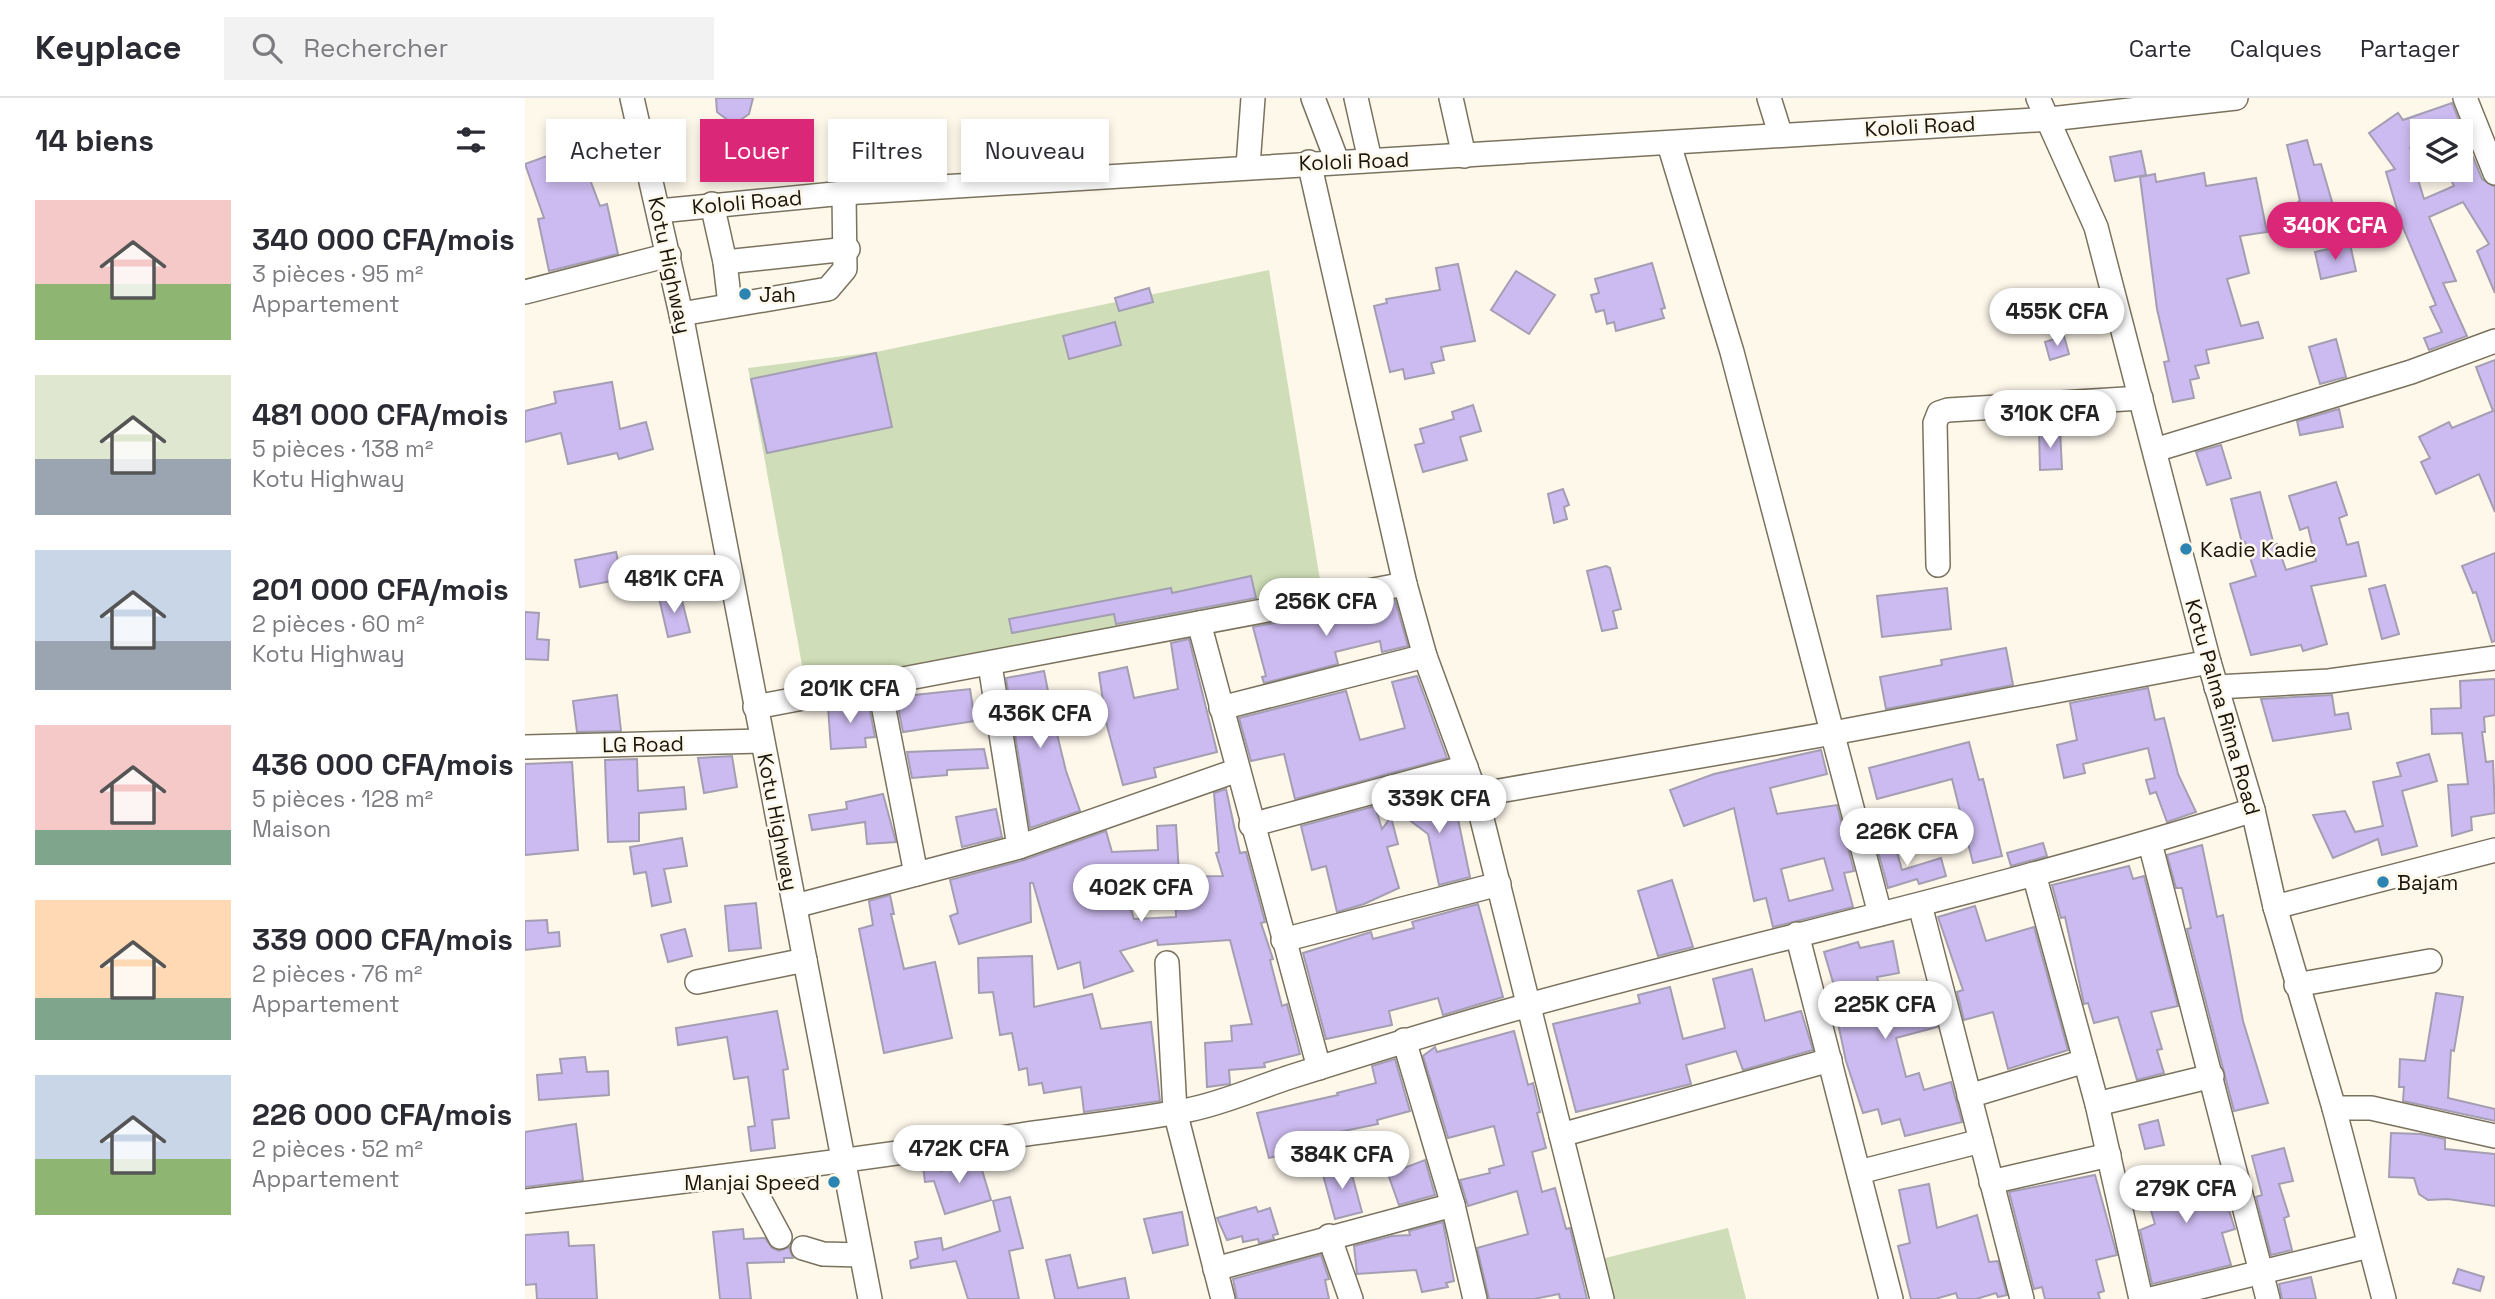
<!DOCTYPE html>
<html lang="fr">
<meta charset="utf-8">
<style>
:root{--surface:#fff;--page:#f2f2f3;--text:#2b2b33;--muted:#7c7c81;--line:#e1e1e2;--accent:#db2777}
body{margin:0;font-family:"Space Grotesk",sans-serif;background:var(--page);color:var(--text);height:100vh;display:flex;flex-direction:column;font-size:26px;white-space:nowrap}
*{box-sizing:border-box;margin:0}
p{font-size:23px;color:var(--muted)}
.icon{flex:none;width:38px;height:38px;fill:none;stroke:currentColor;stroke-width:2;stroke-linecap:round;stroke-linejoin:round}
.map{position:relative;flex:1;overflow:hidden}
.drawer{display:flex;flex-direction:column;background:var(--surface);width:525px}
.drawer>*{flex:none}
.guide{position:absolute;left:21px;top:21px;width:665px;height:63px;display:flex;gap:14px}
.buttons{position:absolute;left:1885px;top:21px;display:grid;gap:14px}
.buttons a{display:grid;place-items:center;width:63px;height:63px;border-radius:0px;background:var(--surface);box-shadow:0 4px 10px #0003;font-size:35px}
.price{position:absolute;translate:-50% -60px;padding:0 16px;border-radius:24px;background:#fff;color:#222;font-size:23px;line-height:46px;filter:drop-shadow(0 2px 4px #0008)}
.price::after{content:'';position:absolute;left:50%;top:42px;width:21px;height:16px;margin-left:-10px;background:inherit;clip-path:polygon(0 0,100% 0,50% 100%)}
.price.selected{background:var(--accent);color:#fff}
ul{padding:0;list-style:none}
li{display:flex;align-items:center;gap:21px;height:175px;padding:0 35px}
li span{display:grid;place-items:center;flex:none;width:196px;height:140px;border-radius:0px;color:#555}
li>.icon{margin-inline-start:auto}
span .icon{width:84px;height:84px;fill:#fffc;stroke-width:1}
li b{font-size:30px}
h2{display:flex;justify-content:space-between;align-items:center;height:84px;padding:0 35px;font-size:30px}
.tag{padding:0 24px;border-radius:0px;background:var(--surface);box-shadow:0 4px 10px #0003;font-size:24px;line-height:63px}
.tag.selected{background:var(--accent);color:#fff}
header{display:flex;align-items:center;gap:42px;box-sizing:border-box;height:98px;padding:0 35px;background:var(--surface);border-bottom:2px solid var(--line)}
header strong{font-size:33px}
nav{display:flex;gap:38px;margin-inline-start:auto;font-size:24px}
.search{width:490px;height:63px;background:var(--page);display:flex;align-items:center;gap:18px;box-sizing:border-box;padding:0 24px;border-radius:0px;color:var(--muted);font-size:26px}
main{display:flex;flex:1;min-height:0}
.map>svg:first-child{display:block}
.green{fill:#cfdeb8}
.building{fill:#ccbbf0;stroke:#a49eb3;stroke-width:2;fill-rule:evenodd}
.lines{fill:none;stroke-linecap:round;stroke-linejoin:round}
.minor-casing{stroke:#7a725e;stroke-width:26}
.minor{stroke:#fff;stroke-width:23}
.poi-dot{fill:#2b84b2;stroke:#fef8eb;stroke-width:2.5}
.labels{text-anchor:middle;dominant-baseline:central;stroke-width:5;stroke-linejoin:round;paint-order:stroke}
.street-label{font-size:21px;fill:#19160e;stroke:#fef8eb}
.poi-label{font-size:21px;fill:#19160e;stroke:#fef8eb;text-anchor:start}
</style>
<header>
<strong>Keyplace</strong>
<div class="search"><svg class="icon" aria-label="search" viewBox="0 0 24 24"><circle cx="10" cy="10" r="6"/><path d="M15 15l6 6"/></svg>Rechercher</div>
<nav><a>Carte</a><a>Calques</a><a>Partager</a></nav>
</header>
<main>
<section class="drawer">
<h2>14 biens<svg class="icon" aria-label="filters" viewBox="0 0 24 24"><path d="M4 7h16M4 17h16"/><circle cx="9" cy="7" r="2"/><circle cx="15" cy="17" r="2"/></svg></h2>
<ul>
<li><span style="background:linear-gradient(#f6c9c9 60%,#8fb573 0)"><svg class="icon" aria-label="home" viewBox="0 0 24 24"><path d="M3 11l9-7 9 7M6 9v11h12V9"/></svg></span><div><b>340 000 CFA/mois</b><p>3 pièces · 95 m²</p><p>Appartement</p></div></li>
<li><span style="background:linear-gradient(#dfe7d0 60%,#9aa5b1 0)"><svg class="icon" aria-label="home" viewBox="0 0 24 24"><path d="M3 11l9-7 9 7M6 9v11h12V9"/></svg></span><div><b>481 000 CFA/mois</b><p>5 pièces · 138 m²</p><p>Kotu Highway</p></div></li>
<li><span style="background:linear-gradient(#c9d6e8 65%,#9aa5b1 0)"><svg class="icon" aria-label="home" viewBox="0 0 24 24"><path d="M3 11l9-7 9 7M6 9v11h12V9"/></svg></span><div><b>201 000 CFA/mois</b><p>2 pièces · 60 m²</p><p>Kotu Highway</p></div></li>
<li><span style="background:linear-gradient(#f6c9c9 75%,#7fa58c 0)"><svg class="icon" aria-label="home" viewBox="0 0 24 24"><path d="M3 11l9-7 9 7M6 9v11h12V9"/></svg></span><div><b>436 000 CFA/mois</b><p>5 pièces · 128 m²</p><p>Maison</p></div></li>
<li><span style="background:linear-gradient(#ffd9b3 70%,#7fa58c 0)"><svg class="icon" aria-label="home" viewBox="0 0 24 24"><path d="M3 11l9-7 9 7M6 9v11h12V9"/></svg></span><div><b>339 000 CFA/mois</b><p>2 pièces · 76 m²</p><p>Appartement</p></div></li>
<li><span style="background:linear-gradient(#c9d6e8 60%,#8fb573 0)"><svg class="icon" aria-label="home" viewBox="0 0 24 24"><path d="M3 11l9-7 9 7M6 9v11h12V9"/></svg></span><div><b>226 000 CFA/mois</b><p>2 pièces · 52 m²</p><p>Appartement</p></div></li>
</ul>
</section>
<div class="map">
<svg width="1970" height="1201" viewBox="0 0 1970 1201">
<rect width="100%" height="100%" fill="#fef8eb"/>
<g class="green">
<polygon points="744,172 797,494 281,589 223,270 351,254"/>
<polygon points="1203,1130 1221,1201 1088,1201 1076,1161"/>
</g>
<g class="building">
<polygon points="191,0 228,0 224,16 214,23 204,23 192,14"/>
<polygon points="1927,5 1938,32 1897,33 1897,46 1885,50 1893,61 1888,65 1899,101 1929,88 1921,72 1936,72 1936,66 1948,59 1957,81 1970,89 1970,195 1952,153 1964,146 1938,104 1904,119 1931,183 1918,185 1942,238 1904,252 1899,240 1917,234 1905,209 1911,207 1876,125 1861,74 1870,71 1844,35 1873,15 1878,22"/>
<polygon points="1782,42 1789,67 1796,66 1810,114 1776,121 1773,104 1775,103 1762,47"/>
<polygon points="52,47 75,108 82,106 93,156 24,173 13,121 19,120 0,66"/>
<polygon points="1616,53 1621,77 1590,83 1585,59"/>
<polygon points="1679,75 1681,88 1731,80 1742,134 1715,138 1724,175 1702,181 1716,228 1733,224 1738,240 1681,252 1684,265 1670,268 1674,280 1665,282 1669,300 1648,304 1639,264 1644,263 1632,211 1615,79 1630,76 1631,84"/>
<polygon points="1825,146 1831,173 1796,181 1790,154"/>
<polygon points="1127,165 1140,210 1136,211 1139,220 1091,233 1089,224 1082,226 1079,212 1071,214 1066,197 1074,195 1070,181"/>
<polygon points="933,166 950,243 916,249 919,262 906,265 909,275 880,281 878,271 865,274 849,208 862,205 861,201 915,192 911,170"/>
<polygon points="991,173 1030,197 1004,236 966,212"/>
<polygon points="624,190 628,204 594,213 590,200"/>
<polygon points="590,224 596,247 544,261 538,238"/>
<polygon points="1539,238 1544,256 1525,262 1520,244"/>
<polygon points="1811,241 1821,279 1795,286 1784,249"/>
<polygon points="351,255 367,329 242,355 226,281"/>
<polygon points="1970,262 1970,414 1954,376 1911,396 1896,364 1905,360 1894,339 1924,324 1927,330 1968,313 1951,269"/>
<polygon points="87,284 95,331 121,324 128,351 94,361 92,355 43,366 36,335 0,344 0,313 31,305 29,294"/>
<polygon points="948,307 956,333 935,339 942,362 898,374 890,347 899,345 895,331 929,321 927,314"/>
<polygon points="1814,311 1818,329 1775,337 1772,323"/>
<polygon points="1535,331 1537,371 1515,372 1514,332"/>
<polygon points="1696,347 1706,380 1682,387 1671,354"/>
<polygon points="1811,384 1822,417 1814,420 1822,447 1833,444 1841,478 1786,488 1802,546 1778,553 1776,547 1726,557 1705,486 1731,478 1720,444 1717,445 1706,401 1735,394 1749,447 1752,446 1761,472 1791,463 1783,429 1775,432 1764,398"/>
<polygon points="1038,391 1044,407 1039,409 1042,421 1029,425 1023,396"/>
<polygon points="91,454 97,481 55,489 50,462"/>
<polygon points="1970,455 1970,543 1967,544 1951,494 1948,495 1937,468"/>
<polygon points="1081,468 1085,470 1096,511 1088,513 1092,530 1077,533 1062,473"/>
<polygon points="726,478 731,500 591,526 589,516 487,535 484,521 646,490 647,495"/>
<polygon points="1860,487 1874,536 1857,541 1844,491"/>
<polygon points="1422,490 1426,531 1357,539 1352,498"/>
<polygon points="155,495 165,534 143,539 134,500"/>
<polygon points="870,502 883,548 857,554 855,543 810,554 813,566 739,585 737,579 741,578 728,529"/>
<polygon points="0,514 14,515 12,541 24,542 23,562 0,561"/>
<polygon points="664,541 692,654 629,670 631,679 598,687 581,624 574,575 602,569 609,600 653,591 646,545"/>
<polygon points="1481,550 1488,587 1361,611 1355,579 1417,567 1416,562"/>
<polygon points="519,573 525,603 528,602 537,630 531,632 541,673 555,713 505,730 481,580"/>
<polygon points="892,578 922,660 770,701 759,656 726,663 714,620 821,593 835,642 880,630 867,584"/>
<polygon points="1970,581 1970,617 1959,619 1960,634 1957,634 1961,664 1968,663 1970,715 1946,719 1947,732 1927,738 1923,687 1943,686 1937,635 1907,636 1906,611 1936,610 1935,583"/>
<polygon points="1623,590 1630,622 1639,620 1653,676 1671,714 1642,724 1631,694 1625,696 1621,682 1630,680 1623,650 1558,666 1560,675 1539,680 1532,647 1552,642 1545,605"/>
<polygon points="445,591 450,623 378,634 371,599"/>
<polygon points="92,597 96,633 52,634 48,603"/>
<polygon points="1807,597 1810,617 1823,615 1826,631 1748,643 1736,601"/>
<polygon points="343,602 350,639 340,640 341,649 306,651 303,609"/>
<polygon points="1444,644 1454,682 1458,681 1477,758 1448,765 1427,681 1352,701 1344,670"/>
<polygon points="459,651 463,670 422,672 422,677 387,680 382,654"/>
<path d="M1296 652 1302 676 1245 690 1252 716 1312 707 1329 773 1319 775 1328 809 1248 829 1241 800 1229 803 1209 710 1159 728 1145 692 1189 676ZM1299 760 1308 792 1264 803 1256 771Z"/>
<polygon points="1904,656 1912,683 1877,693 1892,748 1857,757 1853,741 1808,760 1788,717 1820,713 1830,734 1858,728 1848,684 1876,678 1872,665"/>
<polygon points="207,658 212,689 179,695 173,660"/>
<polygon points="112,661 113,693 159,689 161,711 114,715 114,743 83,744 80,662"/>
<polygon points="47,664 53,752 0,757 0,666"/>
<polygon points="701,691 715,755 721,754 740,824 736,825 748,861 745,862 757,908 762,906 775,956 739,965 740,969 704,972 705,986 682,989 680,945 707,943 706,928 727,926 705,842 633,847 632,842 595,853 608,873 559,890 555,864 533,871 508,785 505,785 506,824 434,846 425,818 433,815 425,782 499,762 581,733 587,754 633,752 632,728 651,727 654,776 595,778 609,821 651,819 650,779 698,778 691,755 694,754 689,695"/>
<polygon points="906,693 919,702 923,714 933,721 945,779 914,787 903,736 871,712 881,700"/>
<polygon points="358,696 371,744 342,746 340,724 287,732 284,717 322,711 321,704"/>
<polygon points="850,708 857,731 866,719 873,746 862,749 874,790 839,806 812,814 801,768 787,772 776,728"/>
<polygon points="471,711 477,739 437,749 431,719"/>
<polygon points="157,740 162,768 139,771 146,804 127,808 121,774 109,776 105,749"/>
<polygon points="1369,744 1377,772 1416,760 1421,778 1394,786 1392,781 1363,790 1352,750"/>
<polygon points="1518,745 1522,758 1486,768 1482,755"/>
<polygon points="1677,747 1692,819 1698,817 1718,923 1743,1005 1709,1013 1662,831 1666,830 1657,790 1651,790 1642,757"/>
<polygon points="1604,768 1608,781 1619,778 1653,908 1626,914 1637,951 1632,952 1639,975 1612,982 1593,919 1569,925 1563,905 1559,906 1540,819 1536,820 1527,787"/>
<polygon points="1147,782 1168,849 1133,858 1113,793"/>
<polygon points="365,797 369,816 366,816 379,871 410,864 427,940 359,955 334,831 348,827 344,803"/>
<polygon points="231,805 236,850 204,853 200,808"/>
<polygon points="953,806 978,899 918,917 913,900 864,913 867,927 801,941 778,855 846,834 848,841 889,830 887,824"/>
<polygon points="1450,808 1461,843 1509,829 1543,952 1483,971 1468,914 1439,922 1432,894 1438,892 1413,819"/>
<polygon points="22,822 23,835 34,834 35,848 0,852 0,823"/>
<polygon points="160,831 167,858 143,864 136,837"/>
<polygon points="1368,843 1374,875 1352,879 1359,907 1404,896 1412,929 1371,940 1381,979 1394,975 1399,992 1426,984 1437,1024 1380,1038 1375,1021 1357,1026 1353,1011 1338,1015 1321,963 1306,892 1310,891 1299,854 1333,844 1335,850"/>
<polygon points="507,858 509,909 567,896 576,931 626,924 635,1003 559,1014 556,989 519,995 517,985 504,987 502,970 494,972 487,935 475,937 468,894 454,895 453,860"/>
<polygon points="1227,871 1240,923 1276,913 1288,952 1218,972 1211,953 1161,967 1166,986 1051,1014 1028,926 1115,905 1113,897 1145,889 1158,941 1200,930 1188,881"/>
<polygon points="1911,895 1938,899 1929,953 1926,952 1923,1000 1970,1011 1970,1023 1878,1003 1879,989 1874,989 1875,961 1900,963"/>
<polygon points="252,913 263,971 258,972 264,1020 247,1022 250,1050 226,1053 223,1029 230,1028 223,979 209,981 202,939 153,947 151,930"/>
<polygon points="989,933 1003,987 1008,985 1015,1014 1012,1015 1021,1050 1007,1054 1017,1094 1030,1090 1041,1131 1045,1130 1062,1201 1035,1201 1034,1196 1009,1201 964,1201 952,1150 1003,1136 992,1093 943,1108 935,1082 965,1075 964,1071 979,1067 969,1028 923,1040 898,958 910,949 912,954"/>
<polygon points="60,959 62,974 83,973 84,997 14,1002 12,977 37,975 35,961"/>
<polygon points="870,961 885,1013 852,1022 853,1026 775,1042 777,1052 744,1060 732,1015 813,997 812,995 851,985 847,968"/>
<polygon points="1633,1022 1639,1047 1620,1051 1614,1027"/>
<polygon points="51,1026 58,1082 0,1089 0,1034"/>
<polygon points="1866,1035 1896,1036 1920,1041 1920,1051 1970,1056 1970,1108 1923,1101 1903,1102 1894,1096 1889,1080 1864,1079"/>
<polygon points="1759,1050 1768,1083 1754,1086 1764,1118 1759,1120 1767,1152 1746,1157 1731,1099 1737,1097 1727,1058"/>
<polygon points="454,1062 466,1102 420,1116 409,1083 400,1084 398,1068 416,1066 416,1073"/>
<polygon points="900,1062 910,1097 874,1107 863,1076"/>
<polygon points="824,1066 837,1114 810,1121 797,1073"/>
<polygon points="1690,1069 1710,1131 1697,1135 1706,1167 1627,1186 1615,1132 1630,1126 1617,1083 1644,1075 1646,1080"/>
<polygon points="1570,1077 1592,1157 1571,1162 1579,1193 1573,1195 1575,1201 1520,1201 1517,1189 1509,1191 1484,1094"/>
<polygon points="1404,1086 1412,1130 1452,1117 1464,1164 1473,1163 1482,1197 1473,1199 1471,1195 1451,1201 1433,1201 1431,1195 1410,1201 1386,1201 1373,1148 1385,1145 1374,1092"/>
<polygon points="485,1099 498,1150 484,1153 494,1201 443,1201 431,1163 386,1170 385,1163 393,1160 390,1144 416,1140 418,1152 475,1133 468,1103"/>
<polygon points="731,1109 733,1114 745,1110 753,1136 748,1137 749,1141 734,1145 733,1141 718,1144 717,1138 702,1142 692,1120"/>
<polygon points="657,1114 663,1147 628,1155 619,1121"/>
<polygon points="918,1124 929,1183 921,1185 923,1189 897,1194 891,1172 832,1176 829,1148 867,1138 885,1137 884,1133"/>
<polygon points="218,1131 219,1141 240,1140 247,1150 254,1153 264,1149 268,1160 259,1160 259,1164 222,1165 226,1201 195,1201 188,1134"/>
<polygon points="43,1134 44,1148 69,1147 72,1201 12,1201 11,1186 0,1187 0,1137"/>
<polygon points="545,1157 553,1190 600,1180 604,1201 530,1201 521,1162"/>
<polygon points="796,1157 804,1181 800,1182 804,1201 712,1201 708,1181"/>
<polygon points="1933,1171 1959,1179 1955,1193 1928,1185"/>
<polygon points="1786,1179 1791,1201 1757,1201 1754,1186"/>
</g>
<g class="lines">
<g class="minor-casing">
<g id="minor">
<polyline points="107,0 156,216 345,1201"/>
<polyline points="788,0 812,63"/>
<polyline points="831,0 845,62"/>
<polyline points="926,0 939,58"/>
<polyline points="1244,0 1255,35"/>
<polyline points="1513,0 1571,129 1684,564 1728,712 1750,809 1809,1010 1859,1201"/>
<polyline points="1940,0 1970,75"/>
<polyline points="1144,46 1207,254 1355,816"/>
<polyline points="784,64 880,486 900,558 951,697 1077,1201"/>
<polyline points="723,68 728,0"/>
<polyline points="187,106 200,164 323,151"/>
<polyline points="134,113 319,95 1525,21 1711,0"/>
<polyline points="200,164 205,207"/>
<polyline points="0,194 144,157"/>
<polyline points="156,216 303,191 320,171 319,95"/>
<polyline points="1630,352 1886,274 1970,243"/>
<polyline points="1413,467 1410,325 1414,315 1423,312 1616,300"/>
<polyline points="674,525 794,970"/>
<polyline points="465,567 494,749"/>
<polyline points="354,586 391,776"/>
<polyline points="1691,589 1804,583 1970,560"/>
<polyline points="230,609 880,486"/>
<polyline points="696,610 900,558"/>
<polyline points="0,649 236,643"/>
<polyline points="951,697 1308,635 1684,564"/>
<polyline points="726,727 941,669"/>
<polyline points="1625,745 1743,1201"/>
<polyline points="1509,776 1572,1006 1616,1201"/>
<polyline points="1395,807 1497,1201"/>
<polyline points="270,808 494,749 713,672"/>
<polyline points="1750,809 1970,752"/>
<polyline points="1272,836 1366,1201"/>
<polyline points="758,842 974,786"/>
<polyline points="642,865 650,1013 698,1201"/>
<polyline points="172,884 280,862"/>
<polyline points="1771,887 1905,863"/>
<polyline points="879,942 928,1107 950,1201"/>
<polyline points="1444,998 1560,963"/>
<polyline points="1572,1006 1687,978"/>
<polyline points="1809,1010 1846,1010 1970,1038"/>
<polyline points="1036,1037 1305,962"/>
<polyline points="1334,1074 1456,1043"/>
<polyline points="221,1076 255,1139"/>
<polyline points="1466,1084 1584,1057"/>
<path d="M0 1103C165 1083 331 1062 495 1037 551 1029 608 1023 663 1012 699 1005 731 990 765 979 844 954 923 929 1004 907 1245 841 1490 788 1728 712"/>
<polyline points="804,1138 826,1201"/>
<polyline points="278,1150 298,1156 336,1157"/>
<polyline points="690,1171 928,1107"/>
<polyline points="1626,1201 1844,1148"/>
</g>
</g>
<use href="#minor" class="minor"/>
</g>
<g class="poi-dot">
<circle cx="220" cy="196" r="7"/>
<circle cx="1661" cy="451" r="7"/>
<circle cx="1858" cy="784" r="7"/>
<circle cx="309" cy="1084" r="7"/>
</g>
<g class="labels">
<g class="street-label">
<text transform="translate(1395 28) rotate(-3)">Kololi Road</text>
<text transform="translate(829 63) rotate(-2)">Kololi Road</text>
<text transform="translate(222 104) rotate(-5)">Kololi Road</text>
<text transform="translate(145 167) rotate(78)">Kotu Highway</text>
<text transform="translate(1698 609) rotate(74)">Kotu Palma Rima Road</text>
<text transform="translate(118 646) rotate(-1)">LG Road</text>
<text transform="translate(253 724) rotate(79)">Kotu Highway</text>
</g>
<g class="poi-label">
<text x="234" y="196">Jah</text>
<text x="1675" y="451">Kadie Kadie</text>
<text x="1872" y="784">Bajam</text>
<text x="295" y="1084" text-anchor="end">Manjai Speed</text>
</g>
</g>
</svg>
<div class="buttons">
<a><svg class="icon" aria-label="layers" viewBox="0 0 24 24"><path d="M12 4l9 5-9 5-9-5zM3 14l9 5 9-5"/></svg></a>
</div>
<b class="price selected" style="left:1810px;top:164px">340K CFA</b>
<b class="price" style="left:1532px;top:250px">455K CFA</b>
<b class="price" style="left:1525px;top:352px">310K CFA</b>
<b class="price" style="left:149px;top:517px">481K CFA</b>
<b class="price" style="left:801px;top:540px">256K CFA</b>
<b class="price" style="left:325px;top:627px">201K CFA</b>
<b class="price" style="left:515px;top:652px">436K CFA</b>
<b class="price" style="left:914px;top:737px">339K CFA</b>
<b class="price" style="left:1382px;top:770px">226K CFA</b>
<b class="price" style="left:616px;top:826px">402K CFA</b>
<b class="price" style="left:1360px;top:943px">225K CFA</b>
<b class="price" style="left:434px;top:1087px">472K CFA</b>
<b class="price" style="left:817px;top:1093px">384K CFA</b>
<b class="price" style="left:1661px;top:1127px">279K CFA</b>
<div class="guide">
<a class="tag">Acheter</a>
<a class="tag selected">Louer</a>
<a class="tag">Filtres</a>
<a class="tag">Nouveau</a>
</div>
</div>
</main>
